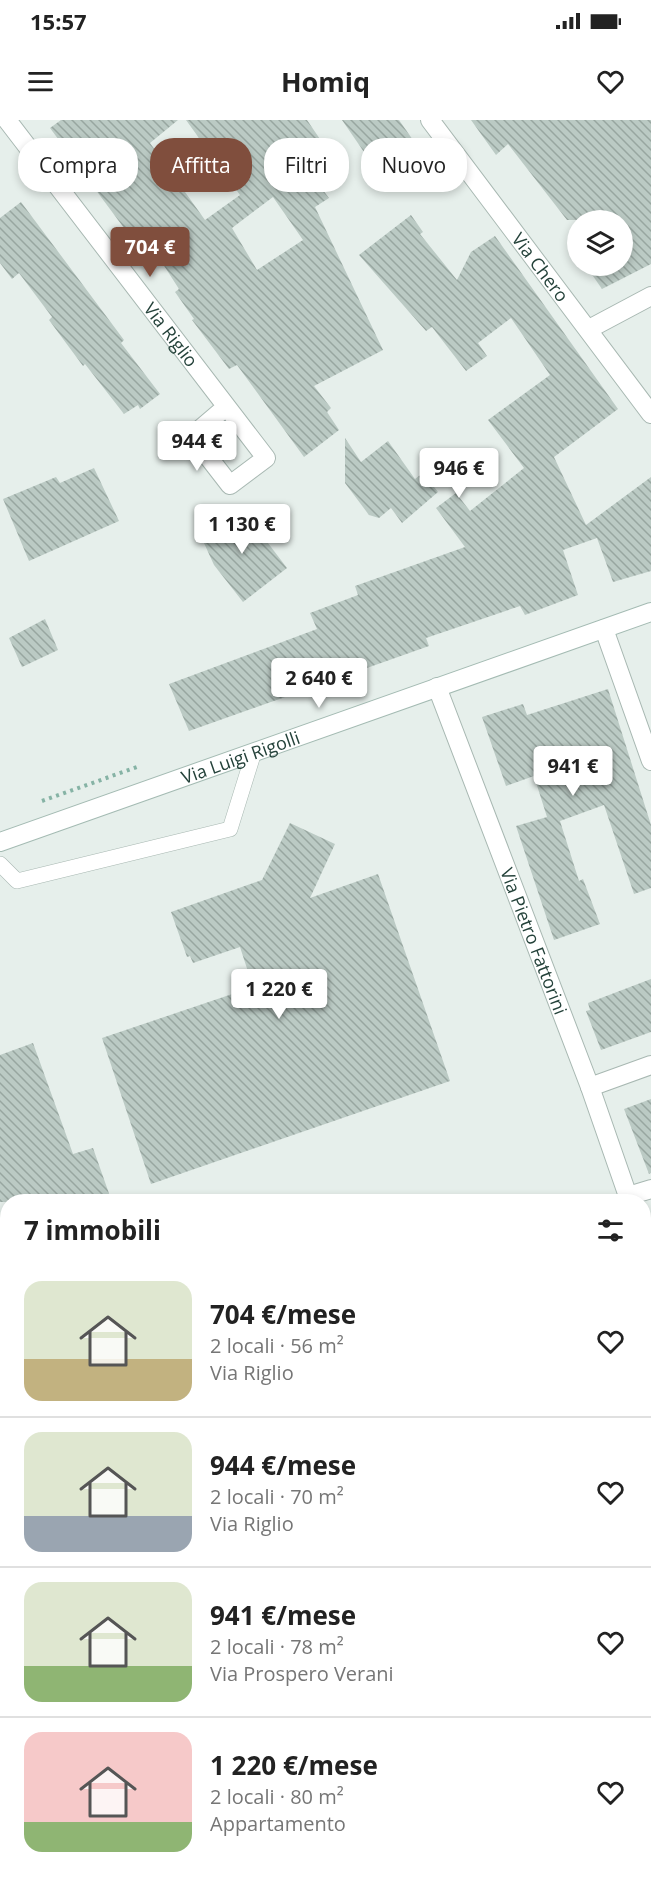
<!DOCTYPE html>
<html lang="it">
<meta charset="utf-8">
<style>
:root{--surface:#fff;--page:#f6f6f6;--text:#222;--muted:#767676;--line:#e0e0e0;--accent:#804e3d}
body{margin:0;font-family:"Open Sans",sans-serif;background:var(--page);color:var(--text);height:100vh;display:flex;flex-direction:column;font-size:22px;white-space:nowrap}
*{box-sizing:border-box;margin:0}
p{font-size:20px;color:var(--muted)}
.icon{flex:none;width:33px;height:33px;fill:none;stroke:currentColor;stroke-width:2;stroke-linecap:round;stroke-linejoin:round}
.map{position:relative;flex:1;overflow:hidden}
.details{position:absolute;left:0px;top:1074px;width:651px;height:684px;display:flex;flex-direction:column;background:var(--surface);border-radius:24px 24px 0 0;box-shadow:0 3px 9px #0003}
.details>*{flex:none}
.hud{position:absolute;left:18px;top:18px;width:615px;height:54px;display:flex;gap:12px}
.controls{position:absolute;left:567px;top:90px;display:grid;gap:12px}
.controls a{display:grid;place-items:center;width:66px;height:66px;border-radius:50%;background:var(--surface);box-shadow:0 3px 9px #0003;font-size:30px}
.price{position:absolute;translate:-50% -51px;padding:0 14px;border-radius:6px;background:#fff;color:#222;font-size:20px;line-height:39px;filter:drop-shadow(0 2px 3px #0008)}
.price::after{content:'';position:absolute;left:50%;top:36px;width:18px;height:14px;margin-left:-9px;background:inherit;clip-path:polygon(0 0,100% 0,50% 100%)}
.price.active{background:var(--accent);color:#fff}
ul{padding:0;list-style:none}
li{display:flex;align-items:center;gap:18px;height:150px;padding:0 24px}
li+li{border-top:2px solid var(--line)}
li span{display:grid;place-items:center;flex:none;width:168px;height:120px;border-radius:18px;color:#555}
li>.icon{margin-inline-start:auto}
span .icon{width:72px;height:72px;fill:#fffc;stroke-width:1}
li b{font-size:26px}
h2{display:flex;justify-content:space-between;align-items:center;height:72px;padding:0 24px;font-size:26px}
.chip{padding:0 21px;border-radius:24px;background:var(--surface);box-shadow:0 3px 9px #0003;font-size:21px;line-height:54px}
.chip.active{background:var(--accent);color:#fff}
.status{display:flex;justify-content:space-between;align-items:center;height:42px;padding:0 30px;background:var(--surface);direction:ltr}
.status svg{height:16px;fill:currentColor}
header{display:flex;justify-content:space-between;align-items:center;height:78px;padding:0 24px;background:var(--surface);font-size:27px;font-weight:700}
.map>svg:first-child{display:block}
.building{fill:url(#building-back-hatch);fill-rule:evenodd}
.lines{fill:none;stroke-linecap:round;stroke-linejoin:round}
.service-casing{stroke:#a8b8b2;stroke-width:16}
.minor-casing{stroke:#a8b8b2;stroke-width:20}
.secondary-casing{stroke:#a4bbb3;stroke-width:20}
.path{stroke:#86b3a5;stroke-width:4;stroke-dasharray:3 4.5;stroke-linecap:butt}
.service{stroke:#fff;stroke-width:15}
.minor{stroke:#fff;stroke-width:18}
.secondary{stroke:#fff;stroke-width:18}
.labels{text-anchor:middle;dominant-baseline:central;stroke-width:4.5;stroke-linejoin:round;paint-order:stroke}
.street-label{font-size:18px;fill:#24423a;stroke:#f7fbf9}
</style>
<div class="status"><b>15:57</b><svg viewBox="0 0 49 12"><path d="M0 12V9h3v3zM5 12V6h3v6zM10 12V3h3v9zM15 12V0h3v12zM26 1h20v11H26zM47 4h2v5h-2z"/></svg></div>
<header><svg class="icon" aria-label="menu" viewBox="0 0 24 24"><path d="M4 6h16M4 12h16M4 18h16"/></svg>Homiq<svg class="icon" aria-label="heart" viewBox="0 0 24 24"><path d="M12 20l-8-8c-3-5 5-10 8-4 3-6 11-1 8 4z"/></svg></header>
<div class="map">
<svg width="651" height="1758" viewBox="0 0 651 1758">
<defs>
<pattern id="building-back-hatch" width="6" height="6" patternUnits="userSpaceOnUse" patternTransform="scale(1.5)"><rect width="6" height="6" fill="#bbcac4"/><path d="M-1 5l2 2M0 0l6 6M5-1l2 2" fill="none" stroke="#98a6a0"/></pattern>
</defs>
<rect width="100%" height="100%" fill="#e6efeb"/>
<g class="building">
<path d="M61 0H178L150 23 205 100 240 75 186 0H307L326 28 303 44 329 78 315 87 383 230 314 266 331 288 327 292 339 310 304 337 237 245 229 249 192 200 194 199 175 172 179 169 152 127 145 132 141 125 138 127 50 8ZM273 77 303 120 257 150 232 108Z"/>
<polygon points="342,0 399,0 422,33 384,61"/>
<polygon points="471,0 651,0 651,144 602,169 586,146 622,146 622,100 567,100 508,24 496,35"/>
<polygon points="21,82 124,220 121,223 160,274 140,289 138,285 124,294 85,244 83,246 49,200 52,197 19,153 12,159 0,143 0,98"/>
<polygon points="411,95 423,112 420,114 457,160 471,132 495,116 618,289 554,337 586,405 651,357 651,451 613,462 597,418 563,430 578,475 525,495 520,486 426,518 429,526 189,611 169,564 317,509 310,493 358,475 355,466 465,427 436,388 456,373 470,391 524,348 488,300 550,255 511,198 478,223 487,236 466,251 432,207 426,211 359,135"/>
<polygon points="345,318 361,342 388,321 415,359 423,353 438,372 402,403 391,388 379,398 369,395 345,363"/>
<polygon points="94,348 119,401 29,441 3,379 56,357 60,363"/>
<polygon points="245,393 287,448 243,482 214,445 199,412"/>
<polygon points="45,499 58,530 22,547 9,518"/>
<polygon points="608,569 651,705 651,768 634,774 604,685 560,701 579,761 583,759 600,804 554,820 516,706 547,697 534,656 506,666 482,597 523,584 527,595"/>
<polygon points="290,703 335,724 310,778 378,754 450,961 151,1064 102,918 253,867 240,827 193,843 190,836 187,837 171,792 262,760"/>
<polygon points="651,859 651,912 601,930 586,891 590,890 588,883"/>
<polygon points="33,923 73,1034 93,1028 112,1082 0,1082 0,935"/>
<polygon points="651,979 651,1053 649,1054 624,989"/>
</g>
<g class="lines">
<g class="service-casing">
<polyline id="service" points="0,744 17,761 230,709 254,632"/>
</g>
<g class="minor-casing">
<g id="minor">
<path id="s1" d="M7 0 266 338 230 365 192 316 226 287"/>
<path id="s2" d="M430 0 651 294"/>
<polyline points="589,209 651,176"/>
<polyline points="604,509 651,641"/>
<path id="s3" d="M437 567 590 967 630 1082"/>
<polyline points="590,967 651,945"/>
<polyline points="628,1076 651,1069"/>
<polyline points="644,1119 651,1140"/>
</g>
</g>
<g class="secondary-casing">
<g id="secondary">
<path id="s4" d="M0 722 651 492"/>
</g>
</g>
<polyline class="path" points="42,681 137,647"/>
<use href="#service" class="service"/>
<use href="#minor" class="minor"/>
<use href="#secondary" class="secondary"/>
</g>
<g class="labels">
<g class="street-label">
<text stroke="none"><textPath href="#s2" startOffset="184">Via Chero</textPath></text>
<text stroke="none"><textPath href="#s1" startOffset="270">Via Riglio</textPath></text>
<text stroke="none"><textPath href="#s4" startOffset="255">Via Luigi Rigolli</textPath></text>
<text stroke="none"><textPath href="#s3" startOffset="272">Via Pietro Fattorini</textPath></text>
</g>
</g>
</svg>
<div class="controls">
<a><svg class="icon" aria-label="layers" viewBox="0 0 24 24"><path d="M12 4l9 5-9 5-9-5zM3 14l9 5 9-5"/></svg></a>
</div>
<b class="price active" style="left:150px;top:158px">704 €</b>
<b class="price" style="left:197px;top:352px">944 €</b>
<b class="price" style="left:459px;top:379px">946 €</b>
<b class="price" style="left:242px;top:435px">1 130 €</b>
<b class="price" style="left:319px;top:589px">2 640 €</b>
<b class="price" style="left:573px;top:677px">941 €</b>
<b class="price" style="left:279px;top:900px">1 220 €</b>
<div class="hud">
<a class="chip">Compra</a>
<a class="chip active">Affitta</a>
<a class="chip">Filtri</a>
<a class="chip">Nuovo</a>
</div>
<section class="details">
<h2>7 immobili<svg class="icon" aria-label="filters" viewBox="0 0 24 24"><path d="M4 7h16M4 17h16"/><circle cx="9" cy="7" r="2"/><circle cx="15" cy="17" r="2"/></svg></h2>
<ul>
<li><span style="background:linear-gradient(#dfe7d0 65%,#c2b280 0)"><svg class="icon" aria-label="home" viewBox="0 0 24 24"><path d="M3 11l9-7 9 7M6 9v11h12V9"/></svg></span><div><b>704 €/mese</b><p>2 locali · 56 m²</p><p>Via Riglio</p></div><svg class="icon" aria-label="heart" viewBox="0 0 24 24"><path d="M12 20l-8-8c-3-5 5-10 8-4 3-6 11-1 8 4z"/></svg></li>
<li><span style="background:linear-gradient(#dfe7d0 70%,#9aa5b1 0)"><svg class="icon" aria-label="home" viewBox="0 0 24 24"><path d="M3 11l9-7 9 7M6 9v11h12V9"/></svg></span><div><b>944 €/mese</b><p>2 locali · 70 m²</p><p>Via Riglio</p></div><svg class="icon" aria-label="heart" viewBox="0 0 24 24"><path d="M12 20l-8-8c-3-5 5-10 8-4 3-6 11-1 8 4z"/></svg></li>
<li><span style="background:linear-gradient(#dfe7d0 70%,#8fb573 0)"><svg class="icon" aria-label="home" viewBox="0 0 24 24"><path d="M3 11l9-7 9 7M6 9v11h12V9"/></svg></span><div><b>941 €/mese</b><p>2 locali · 78 m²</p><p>Via Prospero Verani</p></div><svg class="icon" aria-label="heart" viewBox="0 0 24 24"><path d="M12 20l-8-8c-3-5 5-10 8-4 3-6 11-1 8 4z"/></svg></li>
<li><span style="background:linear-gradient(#f6c9c9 75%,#8fb573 0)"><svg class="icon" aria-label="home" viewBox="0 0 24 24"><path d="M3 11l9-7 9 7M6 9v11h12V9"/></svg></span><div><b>1 220 €/mese</b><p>2 locali · 80 m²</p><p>Appartamento</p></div><svg class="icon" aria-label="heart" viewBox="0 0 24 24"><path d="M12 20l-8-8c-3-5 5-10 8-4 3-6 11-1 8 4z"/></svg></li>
</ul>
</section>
</div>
